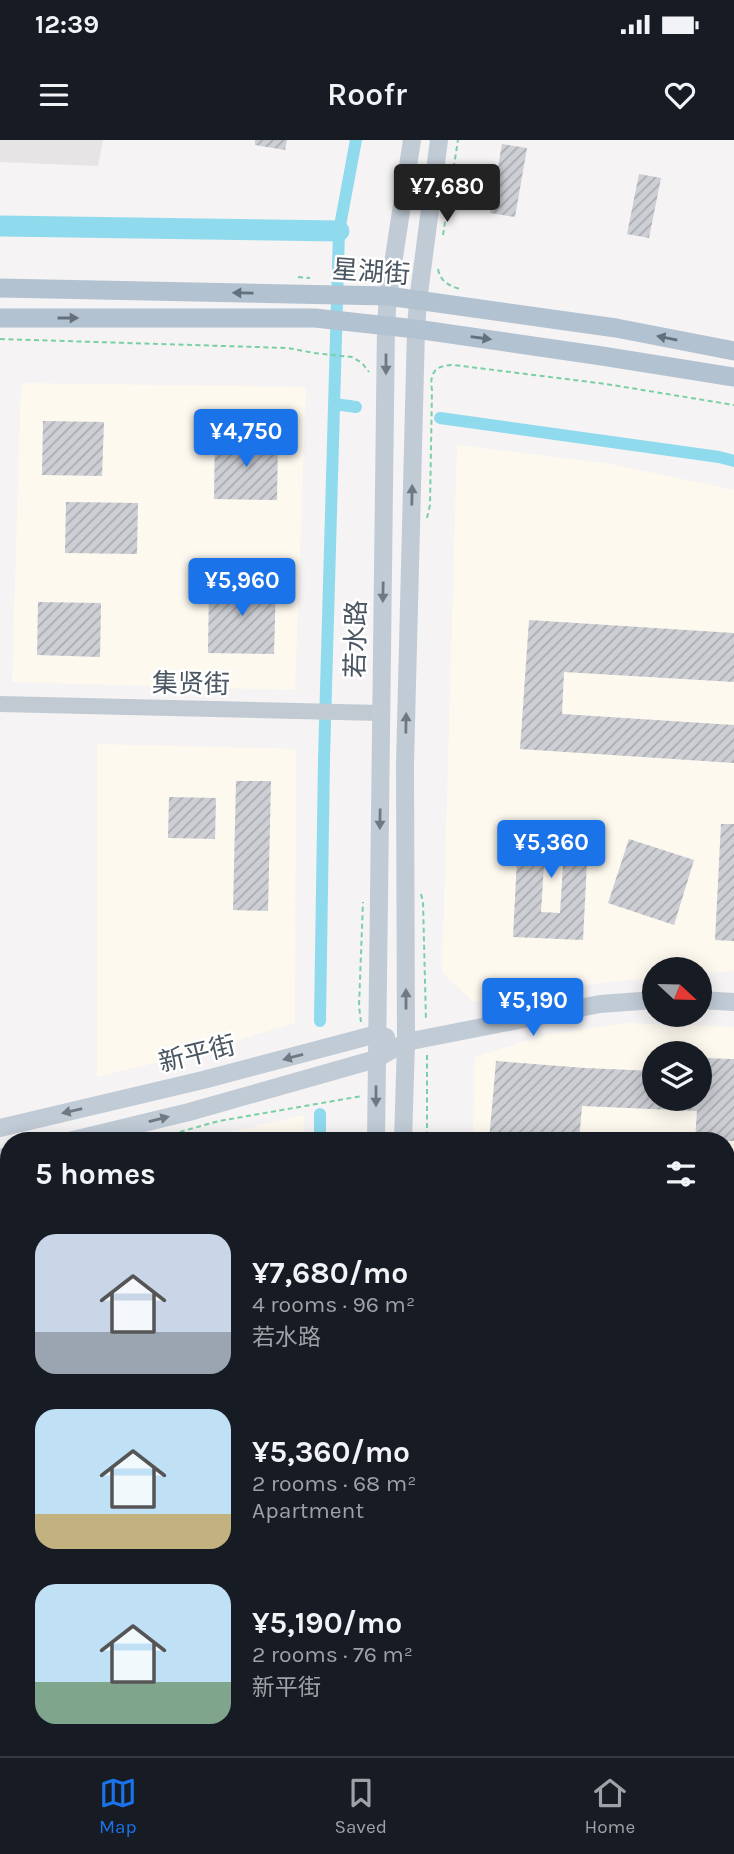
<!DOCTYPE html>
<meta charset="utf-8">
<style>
:root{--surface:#171b24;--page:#20242c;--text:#f1f3f6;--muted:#9ea1a6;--line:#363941;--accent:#1a73e8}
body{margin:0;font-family:Karla,"Noto Sans SC",sans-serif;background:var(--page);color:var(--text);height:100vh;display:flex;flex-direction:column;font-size:26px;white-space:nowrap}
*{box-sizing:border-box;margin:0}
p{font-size:23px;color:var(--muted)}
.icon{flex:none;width:38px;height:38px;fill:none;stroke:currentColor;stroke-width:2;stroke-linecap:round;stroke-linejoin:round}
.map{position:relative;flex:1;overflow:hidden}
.details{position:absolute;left:0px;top:992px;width:735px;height:625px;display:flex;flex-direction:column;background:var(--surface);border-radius:28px 28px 0 0;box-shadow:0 4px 18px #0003}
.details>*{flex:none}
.needle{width:46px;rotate:112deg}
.buttons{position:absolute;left:642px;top:817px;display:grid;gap:14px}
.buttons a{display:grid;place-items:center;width:70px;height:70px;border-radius:50%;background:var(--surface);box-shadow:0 4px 18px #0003;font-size:35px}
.price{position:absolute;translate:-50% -60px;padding:0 16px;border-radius:7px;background:var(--accent);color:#fff;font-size:23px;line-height:46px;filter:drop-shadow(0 2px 4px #0008)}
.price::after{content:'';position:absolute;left:50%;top:42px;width:21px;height:16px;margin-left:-10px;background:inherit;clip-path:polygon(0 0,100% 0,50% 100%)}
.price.active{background:#222;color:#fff}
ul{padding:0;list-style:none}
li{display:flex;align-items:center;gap:21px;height:175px;padding:0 35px}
li span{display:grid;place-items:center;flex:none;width:196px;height:140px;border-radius:21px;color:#555}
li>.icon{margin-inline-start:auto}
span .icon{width:84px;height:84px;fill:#fffc;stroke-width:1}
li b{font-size:30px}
h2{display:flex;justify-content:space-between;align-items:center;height:84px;padding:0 35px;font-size:30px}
.status{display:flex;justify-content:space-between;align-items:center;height:49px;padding:0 35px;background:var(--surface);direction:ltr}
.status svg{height:19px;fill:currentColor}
header{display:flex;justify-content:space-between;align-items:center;height:91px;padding:0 35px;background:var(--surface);font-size:32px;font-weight:600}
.menu{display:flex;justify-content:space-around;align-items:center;height:98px;border-top:2px solid var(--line);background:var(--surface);font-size:19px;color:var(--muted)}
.menu a{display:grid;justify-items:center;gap:4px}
.menu .active{color:var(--accent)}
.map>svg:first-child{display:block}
.commercial{fill:#fdf9ef;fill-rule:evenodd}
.education{fill:#e6e4e5}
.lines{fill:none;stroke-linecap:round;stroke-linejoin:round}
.canal{stroke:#90daee;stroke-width:12}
.river{stroke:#90daee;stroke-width:21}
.building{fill:url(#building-hatch);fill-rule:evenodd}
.path{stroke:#7ad0a6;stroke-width:2;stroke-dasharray:5 3.5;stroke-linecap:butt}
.service{stroke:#c1cad2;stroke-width:6}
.tertiary{stroke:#c1cad2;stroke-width:16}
.secondary{stroke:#c1cbd6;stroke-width:18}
.primary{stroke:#b3c2d1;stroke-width:19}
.oneway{fill:#64717d}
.oneway2{fill:#6e7984}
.labels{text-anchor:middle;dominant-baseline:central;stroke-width:5;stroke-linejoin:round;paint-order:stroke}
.street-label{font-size:26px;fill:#4a5661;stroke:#fff}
</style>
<div class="status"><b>12:39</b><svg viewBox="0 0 49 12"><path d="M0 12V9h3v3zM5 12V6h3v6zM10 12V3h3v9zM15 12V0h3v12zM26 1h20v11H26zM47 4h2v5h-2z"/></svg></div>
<header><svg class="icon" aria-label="menu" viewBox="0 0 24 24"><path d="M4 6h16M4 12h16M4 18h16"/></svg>Roofr<svg class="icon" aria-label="heart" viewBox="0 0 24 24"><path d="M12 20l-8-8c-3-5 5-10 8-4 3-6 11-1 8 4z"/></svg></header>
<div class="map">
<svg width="734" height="1616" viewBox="0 0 734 1616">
<defs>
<pattern id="building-hatch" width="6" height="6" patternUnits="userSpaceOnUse" patternTransform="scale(1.75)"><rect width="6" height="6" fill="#cdcfd5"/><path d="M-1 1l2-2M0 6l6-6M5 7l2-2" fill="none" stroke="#a8abb0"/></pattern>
</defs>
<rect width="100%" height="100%" fill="#f5f3f3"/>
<g class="commercial">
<polygon points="21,243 306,247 295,550 12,542"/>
<polygon points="457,305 611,324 734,350 734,831 700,834 700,830 654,830 654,838 608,842 473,862 442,832"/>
<polygon points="97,604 296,609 295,883 192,914 97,937"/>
<path d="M625 883 734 887V1451L726 1450V1001H473L475 917 545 895ZM654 914H700V959H654Z"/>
<polygon points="304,975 303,1001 190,1001"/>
<polygon points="9,1043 9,1608 293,1608 293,1616 0,1616 0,1045"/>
<polygon points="726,1463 734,1463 734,1616 466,1616 467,1608 726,1608"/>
</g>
<polygon class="education" points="0,0 103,0 98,26 0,22"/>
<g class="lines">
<g class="canal">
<polyline points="335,264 356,267"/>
<polyline points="440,278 719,317 734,321"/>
<polyline points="320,881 324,619 339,91 356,0"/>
<polyline points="320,1001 320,974"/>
<polyline points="308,1616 309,1608"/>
</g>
<polyline class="river" points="0,86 339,91"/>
</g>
<g class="building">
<polygon points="255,0 287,0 285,10 255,5"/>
<polygon points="502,4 527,8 515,77 490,73"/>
<polygon points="639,34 661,38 649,98 627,94"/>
<polygon points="43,281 104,282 102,336 42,335"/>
<polygon points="215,297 278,298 277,360 214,359"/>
<polygon points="66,362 138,363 137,414 65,413"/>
<polygon points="209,441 276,443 274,514 208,513"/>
<polygon points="38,462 101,463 100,517 37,515"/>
<polygon points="529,480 734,493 734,542 564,532 562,574 734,585 734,623 520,609"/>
<polygon points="236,641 271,641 268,771 233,770"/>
<polygon points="169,657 216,658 215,699 168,698"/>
<path d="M519 680 589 683 583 800 513 797ZM545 709 564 710 560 773 541 772Z"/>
<polygon points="721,684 734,684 734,801 715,800"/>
<polygon points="629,699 694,720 674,785 608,763"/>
<polygon points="700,918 734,919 734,1001 695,1001 697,971 582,966 579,1001 489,1001 496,921 585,928 654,931 654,959 700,959"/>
</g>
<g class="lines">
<g class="path">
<polyline points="443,95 458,0"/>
<path d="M438 129C440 141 449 146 460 149"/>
<polyline points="298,137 310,138"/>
<polyline points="0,199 288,208 314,213 352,217 362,223 369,232"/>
<path d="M427 378 430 365 432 250C429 232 436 225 454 225L606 244 734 265"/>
<polyline points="421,754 423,762 426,881"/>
<polyline points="361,882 359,866 363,762"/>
<polyline points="427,915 427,1001"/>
<polyline points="147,1001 219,981 362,956"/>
<polyline points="0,1037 9,1035"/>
<polyline points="412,1616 413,1608"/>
</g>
<g class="service">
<polyline points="726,1497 734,1497"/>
<polyline points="473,1616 473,1608"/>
</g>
<polyline class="tertiary" points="0,564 381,573"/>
<g class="secondary">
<polyline points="700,860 734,862"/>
<polyline points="0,988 203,940 377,894 386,897"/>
<polyline points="69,1001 189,972 376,919 406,902 600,864 654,860"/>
<polyline points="376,1001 386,186 388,156 412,0"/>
<polyline points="403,1001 406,902 405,624 416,189 418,161 439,0"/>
<polyline points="0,1018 9,1016"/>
<polyline points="370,1616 371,1608"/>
<polyline points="390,1616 390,1608"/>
</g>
<g class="primary">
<polyline points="0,148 388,156 616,188 734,211"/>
<polyline points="0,178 315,178 416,189 602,216 734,237"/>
</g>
</g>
<defs><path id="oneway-solid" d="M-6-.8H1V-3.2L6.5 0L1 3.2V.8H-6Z" transform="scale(1.75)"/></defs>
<g class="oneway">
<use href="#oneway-solid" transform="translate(243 153) rotate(-179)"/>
<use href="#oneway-solid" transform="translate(68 178)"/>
<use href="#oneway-solid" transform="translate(481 198) rotate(8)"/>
<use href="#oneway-solid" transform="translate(667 198) rotate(-169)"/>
</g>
<g class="oneway2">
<use href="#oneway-solid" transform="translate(386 224) rotate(90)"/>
<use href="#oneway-solid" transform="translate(412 355) rotate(-89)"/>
<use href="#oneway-solid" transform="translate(383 452) rotate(91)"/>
<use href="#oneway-solid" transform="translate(406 583) rotate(-89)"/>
<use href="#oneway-solid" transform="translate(380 679) rotate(91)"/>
<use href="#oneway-solid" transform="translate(406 859) rotate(-90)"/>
<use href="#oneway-solid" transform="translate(293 917) rotate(165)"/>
<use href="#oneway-solid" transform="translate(376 956) rotate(90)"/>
<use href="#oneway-solid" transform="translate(72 971) rotate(167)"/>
<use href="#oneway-solid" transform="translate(159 979) rotate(-14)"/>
</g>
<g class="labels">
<g class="street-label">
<text transform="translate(371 132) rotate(4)">星湖街</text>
<text transform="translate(356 499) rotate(-89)">若水路</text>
<text transform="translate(191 544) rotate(1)">集贤街</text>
<text transform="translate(197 914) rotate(-14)">新平街</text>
</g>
</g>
</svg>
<div class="buttons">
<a><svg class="needle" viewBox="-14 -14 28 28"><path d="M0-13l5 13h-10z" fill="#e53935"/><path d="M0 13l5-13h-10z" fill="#9ea1a6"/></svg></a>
<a><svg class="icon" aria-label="layers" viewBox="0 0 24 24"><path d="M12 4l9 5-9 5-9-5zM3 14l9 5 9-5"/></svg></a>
</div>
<b class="price active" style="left:447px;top:84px">¥7,680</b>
<b class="price" style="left:246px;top:329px">¥4,750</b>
<b class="price" style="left:242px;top:478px">¥5,960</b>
<b class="price" style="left:551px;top:740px">¥5,360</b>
<b class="price" style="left:533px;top:898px">¥5,190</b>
<section class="details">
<h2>5 homes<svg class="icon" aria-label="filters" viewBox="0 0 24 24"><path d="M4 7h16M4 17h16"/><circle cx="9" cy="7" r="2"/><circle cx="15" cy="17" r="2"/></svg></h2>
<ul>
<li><span style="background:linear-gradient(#c9d6e8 70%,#9aa5b1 0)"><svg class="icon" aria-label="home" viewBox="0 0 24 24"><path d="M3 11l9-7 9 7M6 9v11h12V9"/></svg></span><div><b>¥7,680/mo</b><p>4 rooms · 96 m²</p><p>若水路</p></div></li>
<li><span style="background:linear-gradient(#bfe0f5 75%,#c2b280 0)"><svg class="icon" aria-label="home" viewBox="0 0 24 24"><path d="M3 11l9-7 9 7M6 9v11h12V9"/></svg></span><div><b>¥5,360/mo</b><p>2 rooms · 68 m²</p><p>Apartment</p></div></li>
<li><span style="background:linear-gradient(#bfe0f5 70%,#7fa58c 0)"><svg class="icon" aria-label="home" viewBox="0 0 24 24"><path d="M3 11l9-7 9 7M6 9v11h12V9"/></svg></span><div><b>¥5,190/mo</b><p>2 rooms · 76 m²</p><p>新平街</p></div></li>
</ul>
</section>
</div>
<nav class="menu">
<a class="active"><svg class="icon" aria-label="map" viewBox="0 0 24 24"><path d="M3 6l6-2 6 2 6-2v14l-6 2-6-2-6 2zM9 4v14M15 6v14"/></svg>Map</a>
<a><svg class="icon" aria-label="saved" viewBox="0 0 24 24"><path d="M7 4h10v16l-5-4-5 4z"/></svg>Saved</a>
<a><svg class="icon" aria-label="home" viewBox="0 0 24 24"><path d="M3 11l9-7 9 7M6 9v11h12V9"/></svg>Home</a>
</nav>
